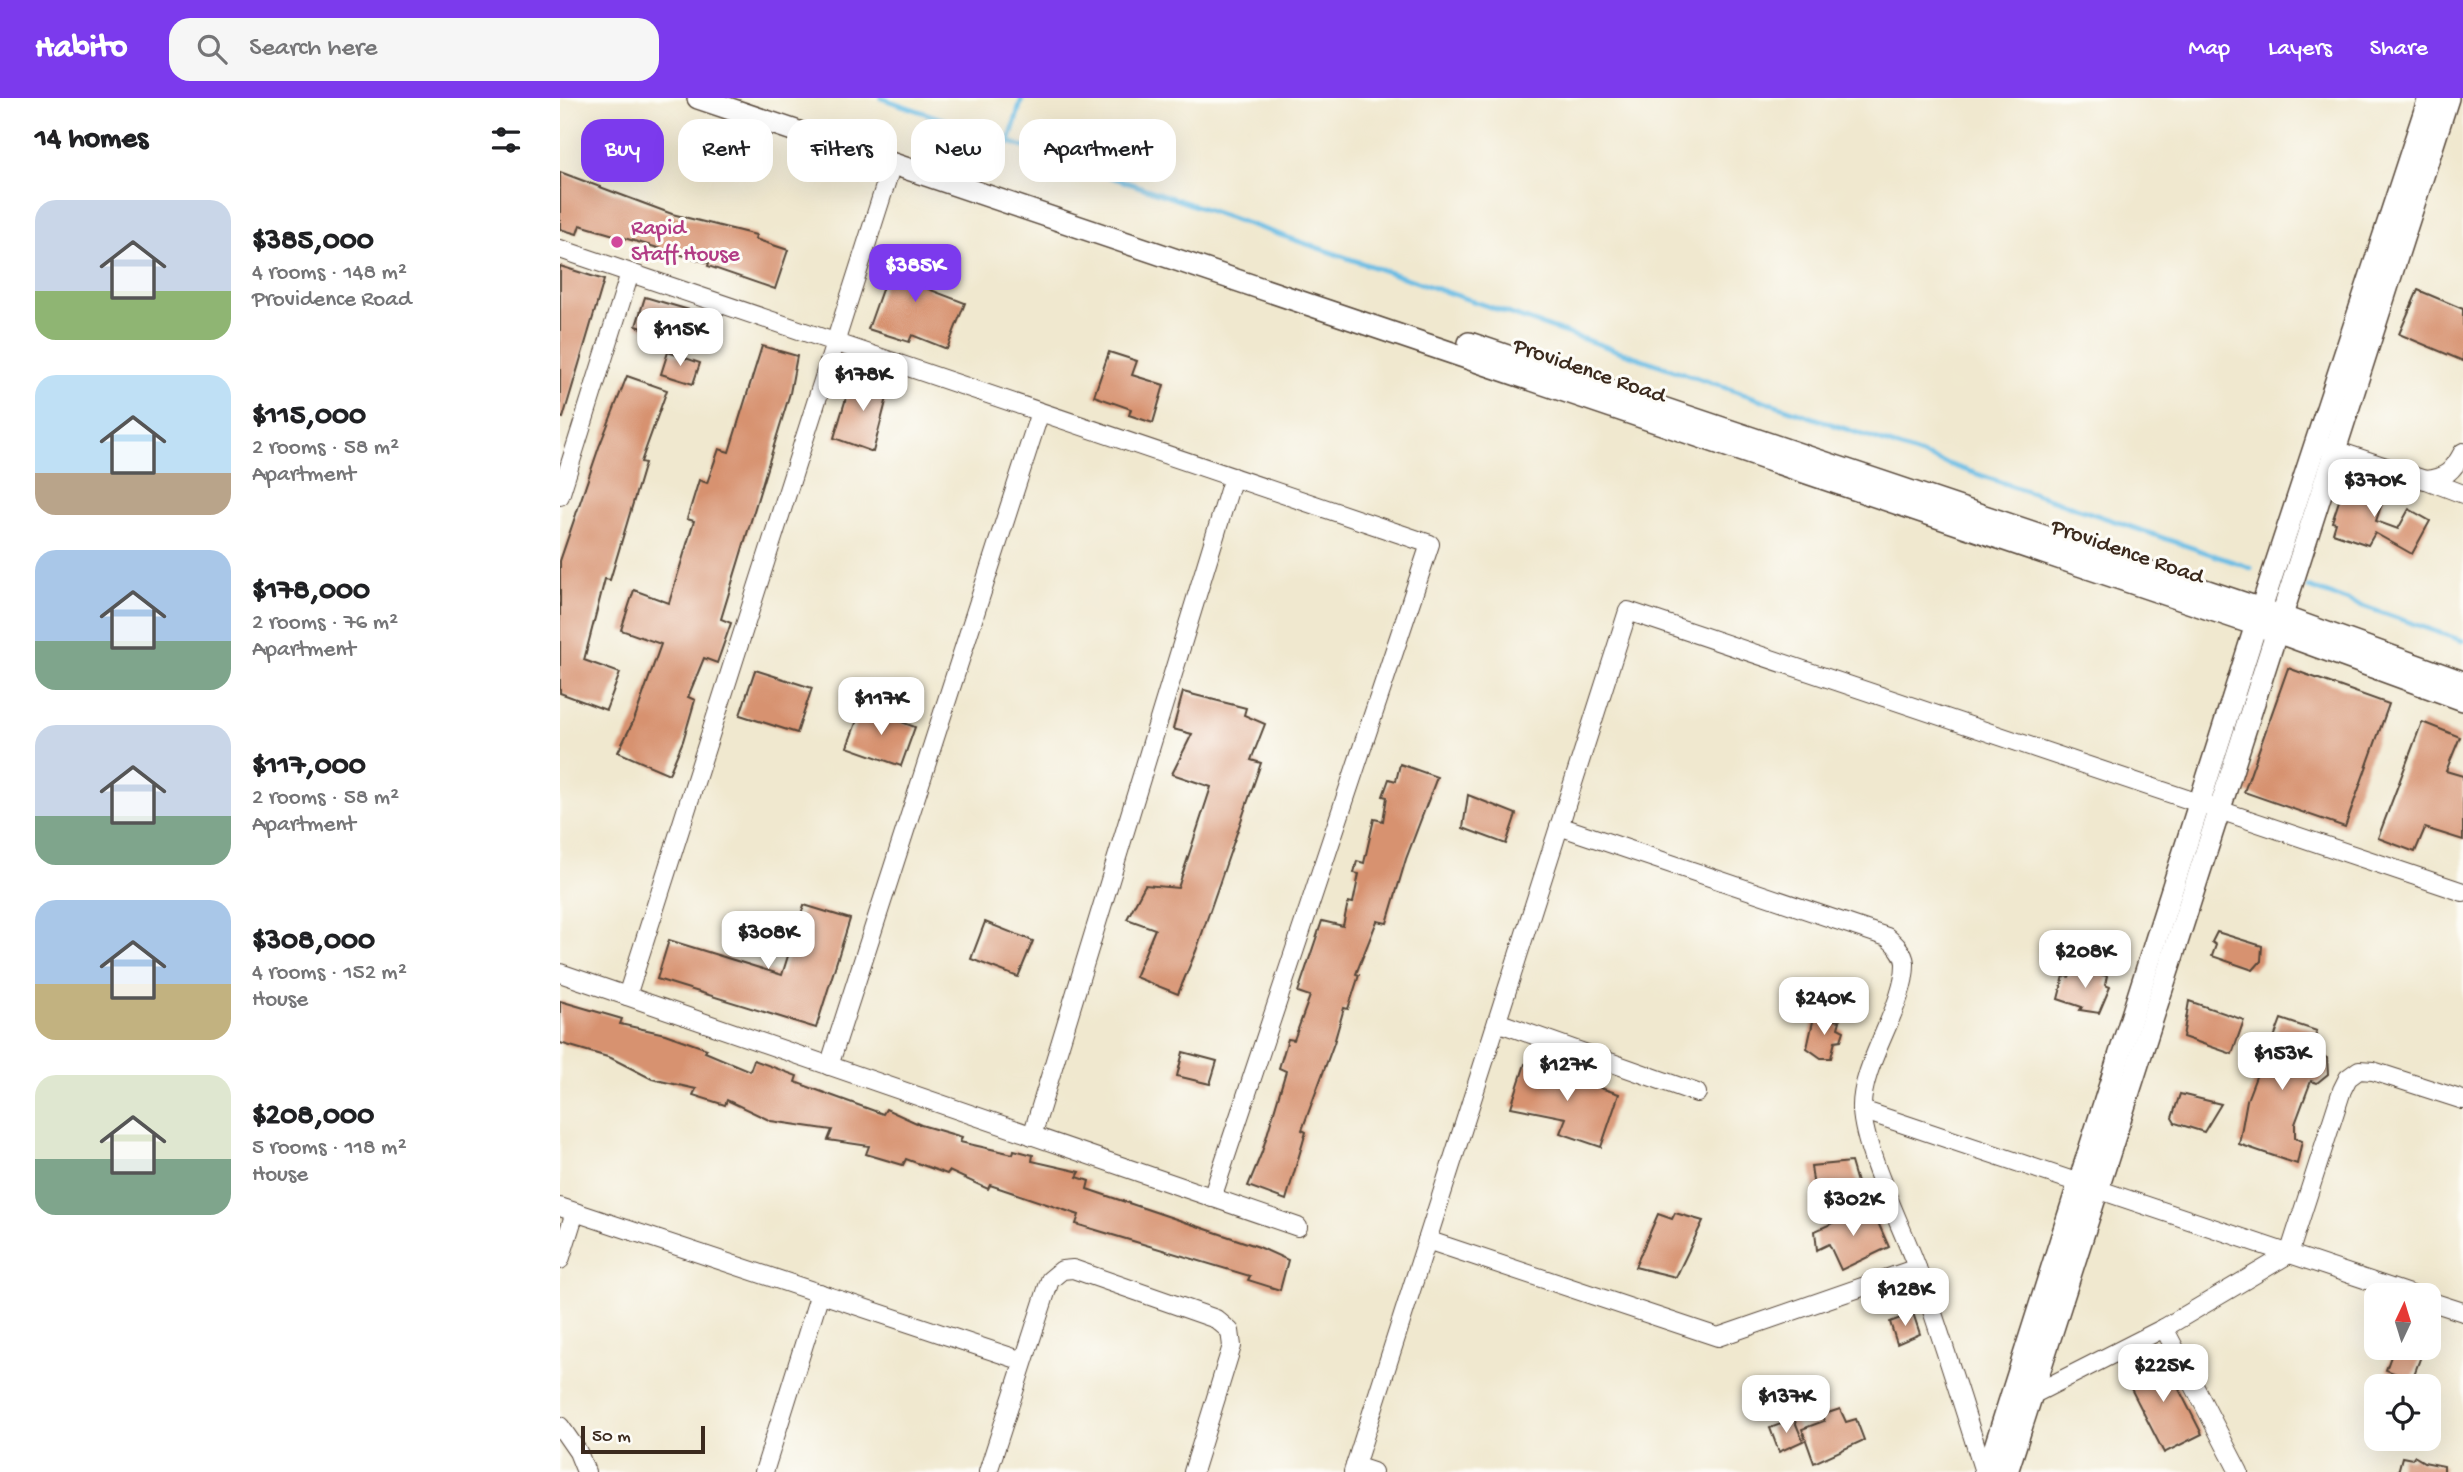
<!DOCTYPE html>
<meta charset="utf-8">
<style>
:root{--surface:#fff;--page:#f6f6f6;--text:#202124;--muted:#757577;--accent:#7c3aed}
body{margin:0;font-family:"Gochi Hand",sans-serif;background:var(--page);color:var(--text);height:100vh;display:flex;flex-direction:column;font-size:26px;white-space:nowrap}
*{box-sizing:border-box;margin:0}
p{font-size:23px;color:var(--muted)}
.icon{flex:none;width:38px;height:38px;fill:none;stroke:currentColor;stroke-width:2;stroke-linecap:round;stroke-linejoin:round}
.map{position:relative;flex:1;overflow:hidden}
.details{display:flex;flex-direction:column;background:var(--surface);width:560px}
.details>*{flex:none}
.hud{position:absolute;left:21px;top:21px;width:665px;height:63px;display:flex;gap:14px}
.needle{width:46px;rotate:4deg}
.controls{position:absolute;left:1804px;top:1185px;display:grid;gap:14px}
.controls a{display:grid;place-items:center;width:77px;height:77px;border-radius:14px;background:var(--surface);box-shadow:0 7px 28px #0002;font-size:35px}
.scale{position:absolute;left:21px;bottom:18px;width:124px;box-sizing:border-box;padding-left:7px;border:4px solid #3b2a1e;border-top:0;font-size:19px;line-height:24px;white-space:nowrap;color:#3b2a1e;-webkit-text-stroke:5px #fdfcf7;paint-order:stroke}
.price{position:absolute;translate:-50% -60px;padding:0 16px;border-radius:14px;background:#fff;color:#222;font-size:23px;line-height:46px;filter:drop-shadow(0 2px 4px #0008)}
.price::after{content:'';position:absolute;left:50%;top:42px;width:21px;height:16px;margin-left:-10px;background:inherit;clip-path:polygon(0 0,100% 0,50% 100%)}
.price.current{background:var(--accent);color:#fff}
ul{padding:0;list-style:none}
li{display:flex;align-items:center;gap:21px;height:175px;padding:0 35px}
li span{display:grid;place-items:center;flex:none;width:196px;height:140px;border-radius:21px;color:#555}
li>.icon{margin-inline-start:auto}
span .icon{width:84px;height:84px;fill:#fffc;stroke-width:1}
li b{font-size:30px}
h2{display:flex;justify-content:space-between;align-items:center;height:84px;padding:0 35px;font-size:30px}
.tag{padding:0 24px;border-radius:21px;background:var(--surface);box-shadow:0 7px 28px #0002;font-size:24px;line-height:63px}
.tag.current{background:var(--accent);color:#fff}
header{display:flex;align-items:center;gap:42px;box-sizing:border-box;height:98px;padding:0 35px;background:var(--accent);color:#fff}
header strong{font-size:33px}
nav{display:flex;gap:38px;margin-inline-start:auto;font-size:24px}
.search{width:490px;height:63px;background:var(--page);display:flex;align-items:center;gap:18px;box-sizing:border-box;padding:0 24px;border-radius:21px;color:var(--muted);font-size:26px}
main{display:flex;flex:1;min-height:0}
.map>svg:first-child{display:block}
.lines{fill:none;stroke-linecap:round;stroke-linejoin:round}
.stream{stroke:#68bce4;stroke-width:5}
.building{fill:#d79270}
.minor-casing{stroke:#564639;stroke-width:20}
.tertiary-casing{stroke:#564639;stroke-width:24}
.minor{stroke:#fff;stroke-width:18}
.tertiary{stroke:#fff;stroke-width:21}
.hotel-dot{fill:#d1479c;stroke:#fdfcf7;stroke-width:2.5}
.labels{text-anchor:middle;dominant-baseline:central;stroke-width:6;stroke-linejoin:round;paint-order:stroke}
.hotel-label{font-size:23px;fill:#b23c85;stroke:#fdfcf7;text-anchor:start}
.street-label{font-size:23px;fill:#3b2a1e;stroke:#fdfcf7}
</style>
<header>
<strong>Habito</strong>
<div class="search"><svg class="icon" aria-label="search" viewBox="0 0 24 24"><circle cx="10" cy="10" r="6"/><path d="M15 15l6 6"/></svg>Search here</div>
<nav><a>Map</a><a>Layers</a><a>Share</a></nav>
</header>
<main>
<section class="details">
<h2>14 homes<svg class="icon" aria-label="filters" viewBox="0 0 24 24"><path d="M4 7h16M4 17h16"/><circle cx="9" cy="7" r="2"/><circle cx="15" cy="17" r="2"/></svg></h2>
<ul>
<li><span style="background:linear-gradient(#c9d6e8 65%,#8fb573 0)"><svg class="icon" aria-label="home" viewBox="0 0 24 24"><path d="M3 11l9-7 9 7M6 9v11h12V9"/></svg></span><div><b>$385,000</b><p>4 rooms · 148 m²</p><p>Providence Road</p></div></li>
<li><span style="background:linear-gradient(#bfe0f5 70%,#b9a48a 0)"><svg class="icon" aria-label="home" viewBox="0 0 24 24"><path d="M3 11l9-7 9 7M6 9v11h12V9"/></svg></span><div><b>$115,000</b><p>2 rooms · 58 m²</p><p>Apartment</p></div></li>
<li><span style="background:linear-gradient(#a9c7e8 65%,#7fa58c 0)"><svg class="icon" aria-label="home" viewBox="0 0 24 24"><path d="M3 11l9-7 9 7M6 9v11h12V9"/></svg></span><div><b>$178,000</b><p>2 rooms · 76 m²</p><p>Apartment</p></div></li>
<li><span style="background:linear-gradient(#c9d6e8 65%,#7fa58c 0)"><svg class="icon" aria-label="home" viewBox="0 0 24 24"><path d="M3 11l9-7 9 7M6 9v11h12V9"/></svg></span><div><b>$117,000</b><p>2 rooms · 58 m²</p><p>Apartment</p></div></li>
<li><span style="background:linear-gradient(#a9c7e8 60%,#c2b280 0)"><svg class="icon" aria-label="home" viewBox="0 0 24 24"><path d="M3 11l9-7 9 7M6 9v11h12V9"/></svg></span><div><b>$308,000</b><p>4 rooms · 152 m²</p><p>House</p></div></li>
<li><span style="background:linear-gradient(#dfe7d0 60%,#7fa58c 0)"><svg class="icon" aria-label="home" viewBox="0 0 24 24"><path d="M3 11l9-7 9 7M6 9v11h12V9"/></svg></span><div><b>$208,000</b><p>5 rooms · 118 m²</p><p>House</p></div></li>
</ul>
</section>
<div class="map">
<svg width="1903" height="1374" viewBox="0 0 1903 1374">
<rect width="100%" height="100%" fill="#fdfcf7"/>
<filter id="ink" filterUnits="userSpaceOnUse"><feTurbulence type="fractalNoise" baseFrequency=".0143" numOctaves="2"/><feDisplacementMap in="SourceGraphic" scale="14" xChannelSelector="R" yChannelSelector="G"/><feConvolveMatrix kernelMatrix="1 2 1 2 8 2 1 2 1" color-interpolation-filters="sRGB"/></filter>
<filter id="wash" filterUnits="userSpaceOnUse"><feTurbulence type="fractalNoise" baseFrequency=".00686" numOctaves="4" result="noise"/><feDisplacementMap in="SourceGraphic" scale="28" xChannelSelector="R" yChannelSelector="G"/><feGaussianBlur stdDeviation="1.57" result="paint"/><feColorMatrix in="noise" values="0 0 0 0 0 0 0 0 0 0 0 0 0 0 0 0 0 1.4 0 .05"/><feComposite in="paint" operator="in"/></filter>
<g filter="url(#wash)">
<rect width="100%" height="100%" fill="#f0e8cf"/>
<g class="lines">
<g class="stream">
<polyline points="321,0 1691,470"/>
<polyline points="449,45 462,0"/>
<polyline points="1748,489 1903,543"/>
</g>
</g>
<g id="blocks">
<g class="building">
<polygon points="0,74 112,116 196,137 195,141 228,152 215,191 148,168 149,165 20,127 17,136 0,131"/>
<polygon points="336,152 376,165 368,191 405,205 387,251 352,237 349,244 308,231"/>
<polygon points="0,168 44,182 3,320 0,319"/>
<polygon points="1858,192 1903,211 1903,263 1839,236"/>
<polygon points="85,199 129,212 120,241 76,228"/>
<polygon points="202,248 237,258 230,295 161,521 171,525 157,565 144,560 128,599 135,602 123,643 109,676 58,654 74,622 101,546 61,532 74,492 109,505 134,423 127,421 139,382 147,385 159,351 169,354"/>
<polygon points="108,254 140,265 133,286 101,276"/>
<polygon points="549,254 577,263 572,277 604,287 593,325 569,317 571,311 534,298"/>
<polygon points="293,277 330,288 313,354 274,340"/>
<polygon points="67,278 107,292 81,364 85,365 50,482 45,481 24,562 60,575 46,612 0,595 0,463 39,349"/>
<polygon points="1799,384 1821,392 1819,397 1824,399 1816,423 1838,431 1849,411 1870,423 1852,456 1815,435 1808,447 1773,435 1776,425 1772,424 1783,391"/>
<polygon points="1728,570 1829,606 1785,729 1684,694"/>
<polygon points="195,572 252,590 237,635 180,617"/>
<polygon points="623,594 686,610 684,617 705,626 691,662 701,665 636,853 618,896 575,879 595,831 567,821 585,787 618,790 651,689 612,676 632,636 613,631"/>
<polygon points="302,609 355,629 341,668 287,649"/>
<polygon points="1862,624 1900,639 1886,673 1903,678 1903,742 1865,730 1855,754 1818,740"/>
<polygon points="840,666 877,679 846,761 827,825 817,823 796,876 799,877 788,911 784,910 774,945 742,1032 746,1034 726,1102 688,1088 702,1054 726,973 719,970 728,941 734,942 750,898 738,894 762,823 783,828 788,804 793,805 799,776 794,775 797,763 804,765 814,721 823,723 827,699 823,698 829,681 836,683"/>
<polygon points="908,697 956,716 946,746 903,730"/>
<polygon points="244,807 290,821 256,930 97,881 109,842 222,877"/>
<polygon points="425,824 473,843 458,879 411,861"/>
<polygon points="1657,834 1702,848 1701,863 1693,872 1652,858 1656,847 1652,844"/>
<polygon points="1514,871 1547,878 1545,887 1550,889 1539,915 1520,912 1522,909 1498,901 1504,878 1509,879"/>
<polygon points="0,903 62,921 60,926 105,936 147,951 145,954 190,973 194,962 237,978 235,984 273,998 323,1016 326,1011 361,1027 402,1039 400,1044 453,1056 454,1052 473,1057 472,1063 520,1074 517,1079 529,1083 527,1091 699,1149 728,1162 720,1192 688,1182 690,1178 516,1126 519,1117 430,1087 428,1091 389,1073 387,1076 346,1061 343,1067 306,1056 309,1048 268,1042 272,1032 211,1023 167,1002 165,1007 133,997 136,991 92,981 51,960 0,945"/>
<polygon points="1629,903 1684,922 1672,956 1623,939"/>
<polygon points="1254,919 1280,923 1278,930 1284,933 1281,942 1275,943 1271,960 1261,960 1247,950"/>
<polygon points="1721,921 1757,933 1750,950 1767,960 1768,976 1757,985 1751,983 1735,1026 1735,1040 1742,1043 1737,1066 1679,1046 1687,1002 1699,971 1702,972"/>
<polygon points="623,954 657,963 650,986 617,978"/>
<polygon points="965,966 1059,996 1041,1049 1000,1035 1006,1020 951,1009"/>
<polygon points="1620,996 1661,1006 1644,1034 1615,1025 1612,1020"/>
<polygon points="1291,1064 1300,1095 1256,1105 1251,1068"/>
<polygon points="1304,1111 1312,1111 1329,1149 1281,1172 1269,1146 1257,1152 1255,1133"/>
<polygon points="1115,1115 1143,1123 1116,1179 1075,1169 1098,1116 1112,1121"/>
<polygon points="1353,1215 1360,1236 1337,1246 1330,1224"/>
<polygon points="1834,1250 1864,1250 1852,1282 1826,1272"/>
<polygon points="1602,1258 1642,1336 1604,1355 1564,1277"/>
<polygon points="1280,1311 1286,1324 1296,1321 1304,1342 1254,1365 1242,1331 1264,1323 1262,1317"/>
<polygon points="1234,1321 1243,1343 1219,1354 1210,1330"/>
<polygon points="1854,1358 1864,1364 1884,1368 1884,1374 1838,1374 1842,1359 1852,1361"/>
</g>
</g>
</g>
<g filter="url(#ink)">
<use href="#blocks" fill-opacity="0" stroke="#564639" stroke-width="2"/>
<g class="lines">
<g class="minor-casing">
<g id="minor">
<polyline points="0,151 870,446 652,1100"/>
<path d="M1763 348 1865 382C1886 380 1893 373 1903 354"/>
<polyline points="1869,383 1903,396"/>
<polyline points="0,398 70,175"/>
<path d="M999 728 1327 839C1335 846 1344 854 1345 865 1346 908 1300 966 1302 1012 1304 1053 1341 1127 1356 1167 1381 1235 1402 1305 1424 1374"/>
<polyline points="0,875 738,1129"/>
<polyline points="67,898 332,66"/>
<polyline points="937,924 1137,995"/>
<polyline points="269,968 480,314"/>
<polyline points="1302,1012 1852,1197"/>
<polyline points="472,1038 673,379"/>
<polyline points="0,1109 463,1263"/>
<polyline points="867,1142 1158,1239 1357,1170"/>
<polyline points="0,1162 15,1114"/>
<polyline points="1869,1203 1903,1214"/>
<polyline points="1604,1230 1679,1374"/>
<polyline points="1470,1298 1604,1230 1729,1156 1782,992 1788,980 1799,972 1813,973 1903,1002"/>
<polyline points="0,1328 18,1354 26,1374"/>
<polyline points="795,1368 813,1374"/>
<polyline points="204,1374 260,1195"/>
<polyline points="428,1374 490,1182 502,1172 513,1171 656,1221 670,1233 672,1248 633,1374"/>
<polyline points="793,1374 1068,513 1903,794"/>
</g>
</g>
<g class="tertiary-casing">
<g id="tertiary">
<polyline points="138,0 1717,534 1903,602"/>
<polyline points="909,245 1701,511 1903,584"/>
<polyline points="1427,1374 1701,511 1869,0"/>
<polyline points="1447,1374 1888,0"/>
</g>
</g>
<use href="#minor" class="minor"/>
<use href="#tertiary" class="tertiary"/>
</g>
</g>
<circle class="hotel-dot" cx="57" cy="144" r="7"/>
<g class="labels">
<g class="hotel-label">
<text x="71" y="131">Rapid<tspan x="71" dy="26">Staff House</tspan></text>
</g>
<g class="street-label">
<text transform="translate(1029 274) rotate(19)">Providence Road</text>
<text transform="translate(1567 455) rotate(19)">Providence Road</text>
</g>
</g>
</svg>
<div class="controls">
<a><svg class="needle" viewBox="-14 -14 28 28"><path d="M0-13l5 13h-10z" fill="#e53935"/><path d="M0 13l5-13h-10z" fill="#757577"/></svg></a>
<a><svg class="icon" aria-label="locate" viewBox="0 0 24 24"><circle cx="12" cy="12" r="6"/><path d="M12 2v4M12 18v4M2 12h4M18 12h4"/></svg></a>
</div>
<div class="scale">50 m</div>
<b class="price current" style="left:355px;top:206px">$385K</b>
<b class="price" style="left:120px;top:270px">$115K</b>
<b class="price" style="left:303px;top:315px">$178K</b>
<b class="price" style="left:1814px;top:421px">$370K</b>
<b class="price" style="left:321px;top:639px">$117K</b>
<b class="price" style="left:208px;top:873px">$308K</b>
<b class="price" style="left:1525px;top:892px">$208K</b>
<b class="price" style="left:1264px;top:939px">$240K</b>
<b class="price" style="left:1722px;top:994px">$153K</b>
<b class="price" style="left:1007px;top:1005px">$127K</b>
<b class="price" style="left:1293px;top:1140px">$302K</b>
<b class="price" style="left:1345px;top:1230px">$128K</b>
<b class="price" style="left:1603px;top:1306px">$225K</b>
<b class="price" style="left:1226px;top:1337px">$137K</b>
<div class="hud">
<a class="tag current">Buy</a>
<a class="tag">Rent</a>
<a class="tag">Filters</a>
<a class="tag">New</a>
<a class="tag">Apartment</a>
</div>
</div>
</main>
